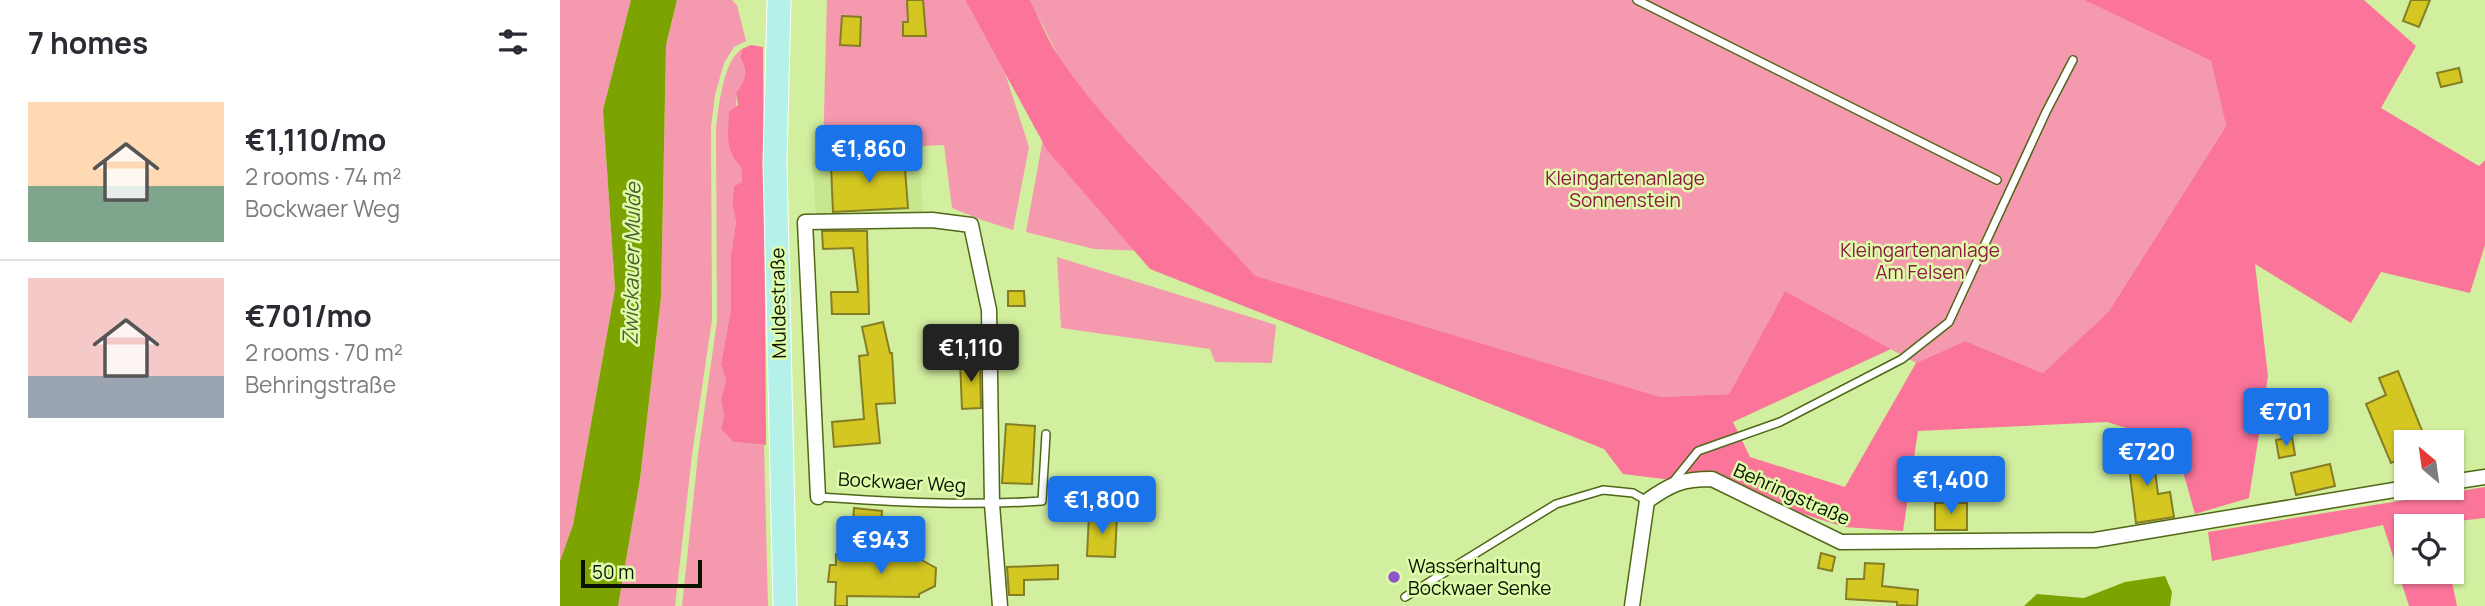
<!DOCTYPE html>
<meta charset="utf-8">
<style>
:root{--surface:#fff;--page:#f2f2f3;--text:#2b2b33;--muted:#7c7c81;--line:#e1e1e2;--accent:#1a73e8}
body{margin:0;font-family:Manrope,sans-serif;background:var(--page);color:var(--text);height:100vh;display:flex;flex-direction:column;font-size:26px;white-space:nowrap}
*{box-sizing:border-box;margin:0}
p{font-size:23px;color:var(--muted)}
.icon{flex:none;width:38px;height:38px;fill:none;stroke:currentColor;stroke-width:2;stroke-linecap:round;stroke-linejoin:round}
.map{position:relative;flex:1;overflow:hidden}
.drawer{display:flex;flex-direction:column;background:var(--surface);width:560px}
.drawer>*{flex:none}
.needle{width:46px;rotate:331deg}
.controls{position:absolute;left:1834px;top:430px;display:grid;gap:14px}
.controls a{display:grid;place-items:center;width:70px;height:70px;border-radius:0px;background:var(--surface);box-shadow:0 2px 5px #0004;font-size:35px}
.scale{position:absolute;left:21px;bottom:18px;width:121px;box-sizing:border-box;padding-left:7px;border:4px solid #0a1200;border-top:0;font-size:19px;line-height:24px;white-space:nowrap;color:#0a1200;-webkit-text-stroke:5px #dffcab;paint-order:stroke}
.price{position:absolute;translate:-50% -60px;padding:0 16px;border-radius:7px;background:var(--accent);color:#fff;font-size:23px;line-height:46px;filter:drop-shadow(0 2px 4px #0008)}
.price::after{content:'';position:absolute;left:50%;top:42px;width:21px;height:16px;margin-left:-10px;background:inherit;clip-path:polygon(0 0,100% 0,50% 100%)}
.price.selected{background:#222;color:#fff}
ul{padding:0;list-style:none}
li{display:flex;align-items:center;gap:21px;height:175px;padding:0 28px}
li+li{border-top:2px solid var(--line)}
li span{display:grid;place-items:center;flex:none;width:196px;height:140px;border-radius:0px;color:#555}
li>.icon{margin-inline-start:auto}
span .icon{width:84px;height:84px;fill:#fffc;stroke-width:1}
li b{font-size:30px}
h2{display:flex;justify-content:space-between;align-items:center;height:84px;padding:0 28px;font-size:30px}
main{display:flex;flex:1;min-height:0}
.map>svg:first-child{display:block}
.built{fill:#c7e68e}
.green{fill:#f599af}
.forest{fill:#fb759b}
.water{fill:#7da300}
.building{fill:#d4c721;stroke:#857e25;stroke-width:2}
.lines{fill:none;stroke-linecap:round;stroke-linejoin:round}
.lane-casing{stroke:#506717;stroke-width:10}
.street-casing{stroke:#506717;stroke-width:17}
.primary-casing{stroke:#fff;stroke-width:25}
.lane{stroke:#fff;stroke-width:7}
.street{stroke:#fff;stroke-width:14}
.primary{stroke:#b3f1e9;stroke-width:23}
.poi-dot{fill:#8f53ca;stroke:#dffcab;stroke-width:2.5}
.labels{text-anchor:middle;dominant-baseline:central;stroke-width:5;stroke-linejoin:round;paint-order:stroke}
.park-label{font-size:19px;fill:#8f1645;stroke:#dffcab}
.street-label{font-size:19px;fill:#0a1200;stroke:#dffcab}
.poi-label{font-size:19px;fill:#0a1200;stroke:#dffcab;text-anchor:start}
.water-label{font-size:21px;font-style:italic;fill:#4e5f2b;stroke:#dffcab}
</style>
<main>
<section class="drawer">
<h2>7 homes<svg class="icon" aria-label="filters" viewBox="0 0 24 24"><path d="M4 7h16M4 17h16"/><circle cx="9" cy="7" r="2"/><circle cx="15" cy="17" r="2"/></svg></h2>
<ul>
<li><span style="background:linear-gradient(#ffd9b3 60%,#7fa58c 0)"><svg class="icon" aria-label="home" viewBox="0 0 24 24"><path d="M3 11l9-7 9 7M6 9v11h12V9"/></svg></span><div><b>€1,110/mo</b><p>2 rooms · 74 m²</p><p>Bockwaer Weg</p></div></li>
<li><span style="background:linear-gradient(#f6c9c9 70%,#9aa5b1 0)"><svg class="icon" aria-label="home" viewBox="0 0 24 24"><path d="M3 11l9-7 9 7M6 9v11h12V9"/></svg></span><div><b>€701/mo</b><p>2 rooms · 70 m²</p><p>Behringstraße</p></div></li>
</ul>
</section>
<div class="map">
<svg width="1925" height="606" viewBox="0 0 1925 606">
<rect width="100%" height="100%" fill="#d2ef9f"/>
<polygon class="built" points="359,146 363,213 256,219 252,152"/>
<g class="green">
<polygon points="0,0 71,0 43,110 55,289 13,525 0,561"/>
<polygon points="117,0 172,0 177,5 186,41 174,47 164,63 155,95 151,127 152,320 132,455 115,606 58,606 80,479 101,297 106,45"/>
<polygon points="267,0 405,0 445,73 469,147 453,230 422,220 392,208 384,145 263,151"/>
<polygon points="470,0 1524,0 1651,61 1666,126 1549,311 1483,373 1405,341 1356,363 1225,291 1169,394 1101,397 611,252 534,249 466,232 498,56"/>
<path d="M182 49 180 57C188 71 186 80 176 93 180 122 154 142 181 167L182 182 174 186 172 203 176 222 171 255V309L161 364 166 381 161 399 164 416 161 429 173 442 204 445 208 606H122L138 455 157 321 156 127C159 107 163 60 182 49Z"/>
<polygon points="497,257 716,325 712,363 655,362 650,349 501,328"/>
</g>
<g class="forest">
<path d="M405 0H470C480 19 487 40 499 57 555 139 630 203 695 276L1101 397 1169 394 1225 291 1331 349 1173 422 1190 457 1285 487 1356 363 1405 341 1483 373 1549 311 1666 126 1651 61 1524 0H1804L1856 46 1821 108 1919 166 1925 160V245L1910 293 1821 272 1791 323 1695 264 1708 376 1689 498 1635 514 1615 443 1547 422 1358 431 1343 531 1284 527 1152 485 1063 474 1044 449 590 269 487 150Z"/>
<path d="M191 45 203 47 206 445 173 442 161 429 164 416 161 399 166 381 161 364 171 309V255L176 222 172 203 174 186 182 182 181 167C163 150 169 134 169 112L178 105 176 93C186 80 188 71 180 57L182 49Z"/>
<polygon points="1925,487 1925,518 1881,523 1881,527 1846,527 1846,572 1890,572 1897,606 1849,606 1823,525 1652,561 1648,532"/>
</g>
<g class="water">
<polygon points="71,0 117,0 106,45 101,297 80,479 58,606 0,606 0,561 13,525 55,289 43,110"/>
<polygon points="1605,576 1612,592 1610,606 1464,606 1477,594 1524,598 1565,582"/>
</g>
<g class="building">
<polygon points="347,0 363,0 366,36 343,36 343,22 348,22"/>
<polygon points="1851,0 1870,0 1859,27 1843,21"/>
<polygon points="282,16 301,17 300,46 280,45"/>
<polygon points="1899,68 1902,82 1881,87 1877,73"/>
<polygon points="344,156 348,208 273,212 271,166 283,165 283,158 295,157 296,160"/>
<polygon points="262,231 307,231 309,314 272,314 271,292 298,292 293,248 263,249"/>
<polygon points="448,291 464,291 465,306 448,306"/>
<polygon points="323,322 330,353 332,353 335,403 316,404 320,443 274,447 272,422 304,419 299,356 308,355 302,327"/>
<polygon points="420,359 421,408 402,409 400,360"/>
<polygon points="1838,371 1867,443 1846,443 1846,456 1831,463 1806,404 1826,395 1819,378"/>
<polygon points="446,424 475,426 472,484 442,483"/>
<polygon points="1732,437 1735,455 1719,458 1716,440"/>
<polygon points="1592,447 1598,494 1610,492 1614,517 1576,523 1567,450"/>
<polygon points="1770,464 1775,486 1736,495 1731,473"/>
<rect x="1375" y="503" width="32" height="27"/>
<polygon points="294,508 322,511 321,524 293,522"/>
<polygon points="529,514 557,515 555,557 527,556"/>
<polygon points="348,547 361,547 360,559 376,568 375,586 359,594 359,597 287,596 287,606 275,606 276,582 268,582 270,565 276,565 276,554 348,556"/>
<polygon points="1261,553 1275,557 1272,571 1258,568"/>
<polygon points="1305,563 1324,564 1322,586 1358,590 1357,606 1337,605 1337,602 1286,599 1287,579 1304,579"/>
<polygon points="498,565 498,579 464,580 464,595 449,595 447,567"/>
</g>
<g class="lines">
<g class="lane-casing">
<g id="lane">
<polyline points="1077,0 1437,180"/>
<polyline points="1113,482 1138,451 1220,422 1342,359 1389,322 1486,112 1513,60"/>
<path d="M258 497C333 502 407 506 482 501L486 434"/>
<polyline points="845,597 996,504 1043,490 1073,493 1087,501"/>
</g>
</g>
<g class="street-casing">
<g id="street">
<polyline points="1892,482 1925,477"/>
<polyline points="258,497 245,222 372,220 411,225 429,310 432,504 440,606"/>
<path d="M1072 606 1087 501C1111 484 1122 479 1152 479L1281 542 1535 540 1846 488"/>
</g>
</g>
<g class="primary-casing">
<polyline id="primary" points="219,0 215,163 225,606"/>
</g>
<use href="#lane" class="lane"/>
<use href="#street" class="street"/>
<use href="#primary" class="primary"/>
</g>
<circle class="poi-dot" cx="834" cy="577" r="7"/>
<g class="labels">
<g class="park-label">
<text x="1065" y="178">Kleingartenanlage<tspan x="1065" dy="22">Sonnenstein</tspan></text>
<text x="1360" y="250">Kleingartenanlage<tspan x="1360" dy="22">Am Felsen</tspan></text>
</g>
<g class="street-label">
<text transform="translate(218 303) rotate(-91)">Muldestraße</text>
<text transform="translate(342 482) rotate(3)">Bockwaer Weg</text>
<text transform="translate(1232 494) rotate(24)">Behringstraße</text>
</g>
<g class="poi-label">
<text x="848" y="566">Wasserhaltung<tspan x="848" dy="22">Bockwaer Senke</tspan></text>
</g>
<g class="water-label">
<text transform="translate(71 264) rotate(-89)">Zwickauer Mulde</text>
</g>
</g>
</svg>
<div class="controls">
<a><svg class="needle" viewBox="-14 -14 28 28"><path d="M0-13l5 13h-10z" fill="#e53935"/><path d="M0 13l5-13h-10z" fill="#7c7c81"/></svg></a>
<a><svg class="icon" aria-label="locate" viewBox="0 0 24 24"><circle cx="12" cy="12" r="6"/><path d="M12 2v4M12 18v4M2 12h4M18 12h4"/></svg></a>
</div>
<div class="scale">50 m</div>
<b class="price" style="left:309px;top:185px">€1,860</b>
<b class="price selected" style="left:411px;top:384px">€1,110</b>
<b class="price" style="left:1726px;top:448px">€701</b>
<b class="price" style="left:1587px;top:488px">€720</b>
<b class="price" style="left:1391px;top:516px">€1,400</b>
<b class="price" style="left:542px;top:536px">€1,800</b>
<b class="price" style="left:321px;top:576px">€943</b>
</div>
</main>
